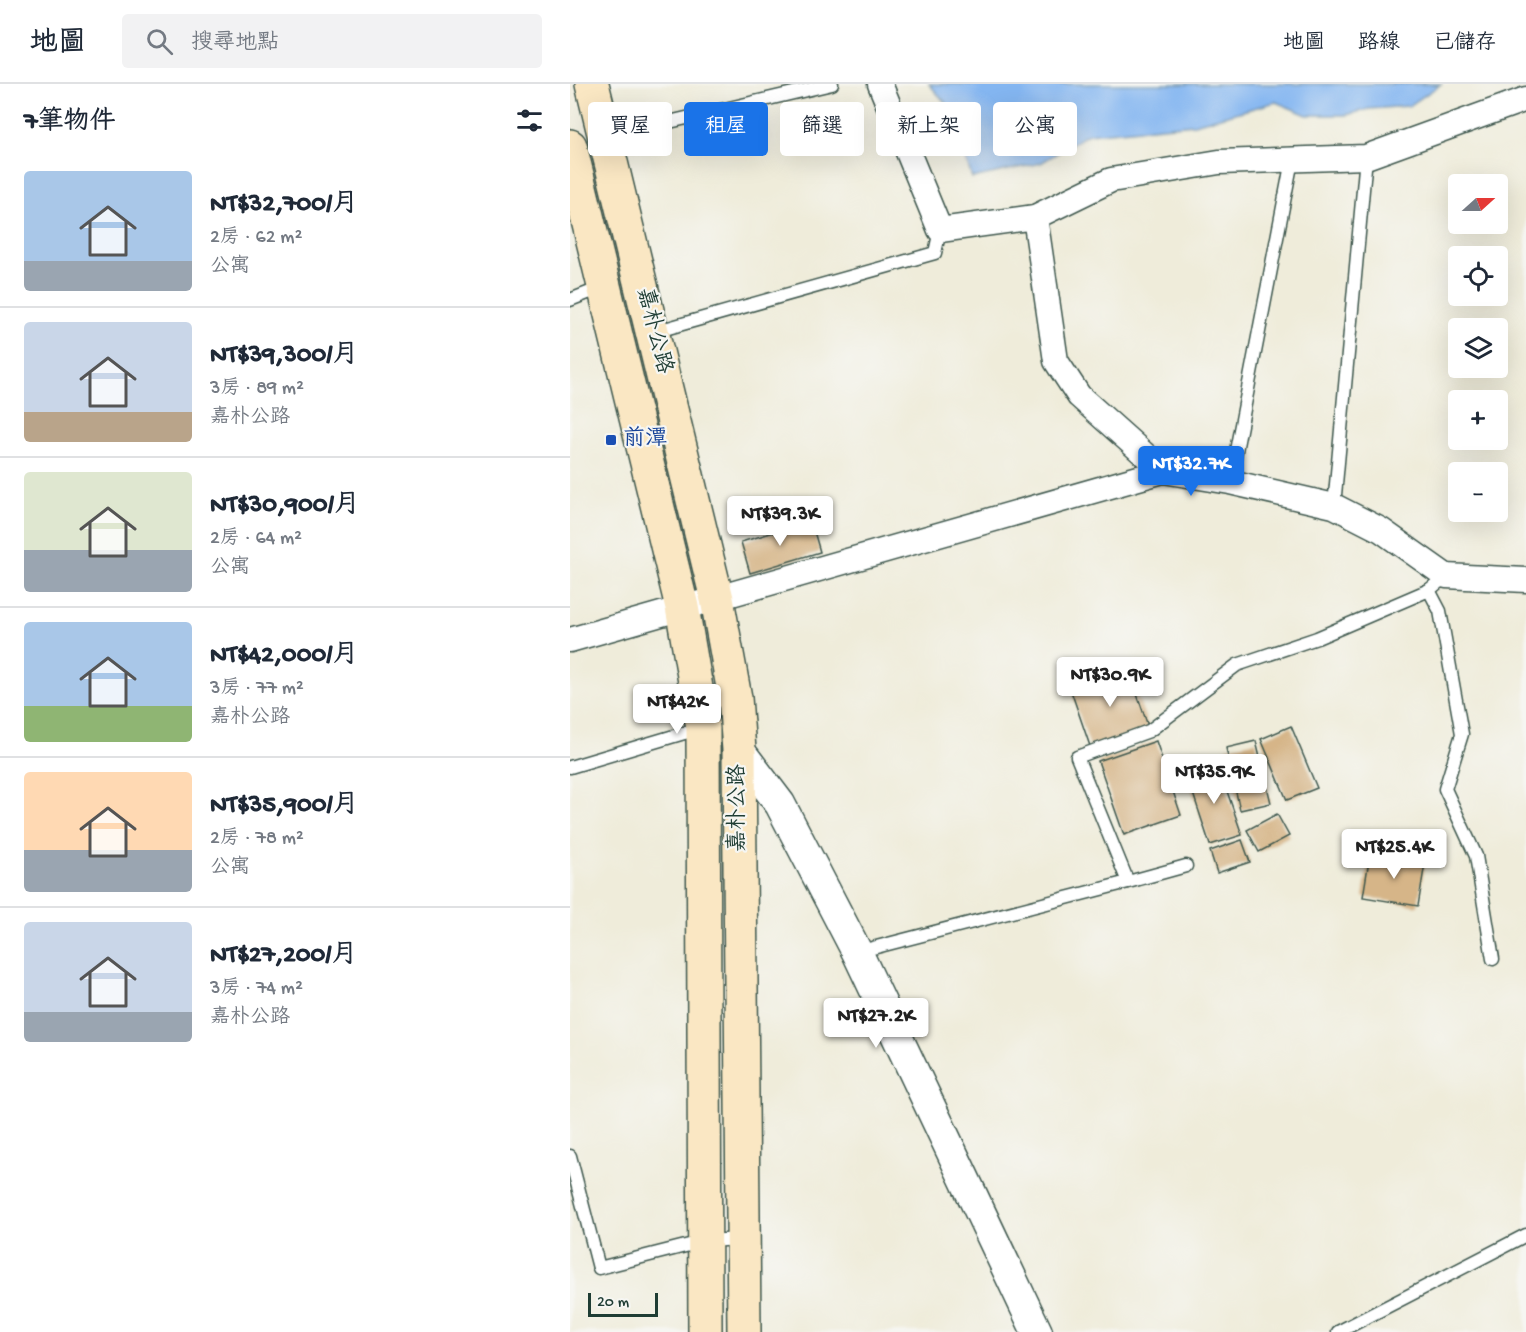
<!DOCTYPE html>
<html lang="zh-TW">
<meta charset="utf-8">
<style>
:root{--surface:#fff;--page:#f2f2f3;--text:#1f2937;--muted:#747a83;--line:#e0e1e3;--accent:#1a73e8}
body{margin:0;font-family:"Gochi Hand","LXGW WenKai TC",sans-serif;background:var(--page);color:var(--text);height:100vh;display:flex;flex-direction:column;font-size:22px;white-space:nowrap}
*{box-sizing:border-box;margin:0}
p{font-size:20px;color:var(--muted)}
.icon{flex:none;width:33px;height:33px;fill:none;stroke:currentColor;stroke-width:2;stroke-linecap:round;stroke-linejoin:round}
.map{position:relative;flex:1;overflow:hidden}
.details{display:flex;flex-direction:column;background:var(--surface);width:570px}
.details>*{flex:none}
.banner{position:absolute;left:18px;top:18px;width:570px;height:54px;display:flex;gap:12px}
.needle{width:39px;rotate:69deg}
.buttons{position:absolute;left:878px;top:90px;display:grid;gap:12px}
.buttons a{display:grid;place-items:center;width:60px;height:60px;border-radius:6px;background:var(--surface);box-shadow:0 6px 24px #0002;font-size:30px}
.scale{position:absolute;left:18px;bottom:15px;width:70px;box-sizing:border-box;padding-left:6px;border:3px solid #1f3d34;border-top:0;font-size:16px;line-height:21px;white-space:nowrap;color:#1f3d34;-webkit-text-stroke:4px #f6f6f2;paint-order:stroke}
.price{position:absolute;translate:-50% -51px;padding:0 14px;border-radius:6px;background:#fff;color:#222;font-size:20px;line-height:39px;filter:drop-shadow(0 2px 3px #0008)}
.price::after{content:'';position:absolute;left:50%;top:36px;width:18px;height:14px;margin-left:-9px;background:inherit;clip-path:polygon(0 0,100% 0,50% 100%)}
.price.current{background:var(--accent);color:#fff}
ul{padding:0;list-style:none}
li{display:flex;align-items:center;gap:18px;height:150px;padding:0 24px}
li+li{border-top:2px solid var(--line)}
li span{display:grid;place-items:center;flex:none;width:168px;height:120px;border-radius:6px;color:#555}
li>.icon{margin-inline-start:auto}
span .icon{width:72px;height:72px;fill:#fffc;stroke-width:1}
li b{font-size:26px}
h2{display:flex;justify-content:space-between;align-items:center;height:72px;padding:0 24px;font-size:26px}
.pill{padding:0 21px;border-radius:6px;background:var(--surface);box-shadow:0 6px 24px #0002;font-size:21px;line-height:54px}
.pill.current{background:var(--accent);color:#fff}
header{display:flex;align-items:center;gap:36px;box-sizing:border-box;height:84px;padding:0 30px;background:var(--surface);border-bottom:2px solid var(--line)}
header strong{font-size:28px}
nav{display:flex;gap:33px;margin-inline-start:auto;font-size:21px}
.search{width:420px;height:54px;background:var(--page);display:flex;align-items:center;gap:15px;box-sizing:border-box;padding:0 21px;border-radius:6px;color:var(--muted);font-size:22px}
main{display:flex;flex:1;min-height:0}
.map>svg:first-child{display:block}
.water{fill:#84b6f1;stroke:#527a92;stroke-width:1.5}
.building{fill:#d6b588}
.lines{fill:none;stroke-linecap:round;stroke-linejoin:round}
.service-casing{stroke:#3e574d;stroke-width:15}
.minor-casing{stroke:#3e574d;stroke-width:27}
.tertiary-casing{stroke:#3e574d;stroke-width:33}
.secondary-casing{stroke:#3e574d;stroke-width:36}
.service{stroke:#fff;stroke-width:12}
.minor{stroke:#fff;stroke-width:24}
.tertiary{stroke:#fff;stroke-width:30}
.secondary{stroke:#fae7c3;stroke-width:33}
.transit-dot{fill:#1a4fb4;stroke:#f6f6f2;stroke-width:2}
.labels{text-anchor:middle;dominant-baseline:central;stroke-width:4.5;stroke-linejoin:round;paint-order:stroke}
.street-label{font-size:22px;fill:#1f3d34;stroke:#f6f6f2}
.transit-label{font-size:22px;fill:#164399;stroke:#f6f6f2;text-anchor:start}
</style>
<header>
<strong>地圖</strong>
<div class="search"><svg class="icon" aria-label="search" viewBox="0 0 24 24"><circle cx="10" cy="10" r="6"/><path d="M15 15l6 6"/></svg>搜尋地點</div>
<nav><a>地圖</a><a>路線</a><a>已儲存</a></nav>
</header>
<main>
<section class="details">
<h2>7筆物件<svg class="icon" aria-label="filters" viewBox="0 0 24 24"><path d="M4 7h16M4 17h16"/><circle cx="9" cy="7" r="2"/><circle cx="15" cy="17" r="2"/></svg></h2>
<ul>
<li><span style="background:linear-gradient(#a9c7e8 75%,#9aa5b1 0)"><svg class="icon" aria-label="home" viewBox="0 0 24 24"><path d="M3 11l9-7 9 7M6 9v11h12V9"/></svg></span><div><b>NT$32,700/月</b><p>2房 · 62 m²</p><p>公寓</p></div></li>
<li><span style="background:linear-gradient(#c9d6e8 75%,#b9a48a 0)"><svg class="icon" aria-label="home" viewBox="0 0 24 24"><path d="M3 11l9-7 9 7M6 9v11h12V9"/></svg></span><div><b>NT$39,300/月</b><p>3房 · 89 m²</p><p>嘉朴公路</p></div></li>
<li><span style="background:linear-gradient(#dfe7d0 65%,#9aa5b1 0)"><svg class="icon" aria-label="home" viewBox="0 0 24 24"><path d="M3 11l9-7 9 7M6 9v11h12V9"/></svg></span><div><b>NT$30,900/月</b><p>2房 · 64 m²</p><p>公寓</p></div></li>
<li><span style="background:linear-gradient(#a9c7e8 70%,#8fb573 0)"><svg class="icon" aria-label="home" viewBox="0 0 24 24"><path d="M3 11l9-7 9 7M6 9v11h12V9"/></svg></span><div><b>NT$42,000/月</b><p>3房 · 77 m²</p><p>嘉朴公路</p></div></li>
<li><span style="background:linear-gradient(#ffd9b3 65%,#9aa5b1 0)"><svg class="icon" aria-label="home" viewBox="0 0 24 24"><path d="M3 11l9-7 9 7M6 9v11h12V9"/></svg></span><div><b>NT$35,900/月</b><p>2房 · 78 m²</p><p>公寓</p></div></li>
<li><span style="background:linear-gradient(#c9d6e8 75%,#9aa5b1 0)"><svg class="icon" aria-label="home" viewBox="0 0 24 24"><path d="M3 11l9-7 9 7M6 9v11h12V9"/></svg></span><div><b>NT$27,200/月</b><p>3房 · 74 m²</p><p>嘉朴公路</p></div></li>
</ul>
</section>
<div class="map">
<svg width="956" height="1248" viewBox="0 0 956 1248">
<rect width="100%" height="100%" fill="#f6f6f2"/>
<filter id="ink" filterUnits="userSpaceOnUse"><feTurbulence type="fractalNoise" baseFrequency=".0167" numOctaves="2"/><feDisplacementMap in="SourceGraphic" scale="12" xChannelSelector="R" yChannelSelector="G"/><feConvolveMatrix kernelMatrix="1 2 1 2 8 2 1 2 1" color-interpolation-filters="sRGB"/></filter>
<filter id="wash" filterUnits="userSpaceOnUse"><feTurbulence type="fractalNoise" baseFrequency=".008" numOctaves="4" result="noise"/><feDisplacementMap in="SourceGraphic" scale="24" xChannelSelector="R" yChannelSelector="G"/><feGaussianBlur stdDeviation="1.35" result="paint"/><feColorMatrix in="noise" values="0 0 0 0 0 0 0 0 0 0 0 0 0 0 0 0 0 1.4 0 .05"/><feComposite in="paint" operator="in"/></filter>
<g filter="url(#wash)">
<rect width="100%" height="100%" fill="#efecda"/>
<polygon class="water" points="359,0 871,0 839,22 799,25 776,31 737,31 706,18 624,40 518,50 471,79 402,94 380,24"/>
<g id="blocks">
<g class="building">
<polygon points="241,437 250,468 180,489 171,458"/>
<polygon points="558,584 579,645 521,665 500,604"/>
<polygon points="721,642 747,704 717,716 691,655"/>
<polygon points="586,657 611,731 554,751 528,677"/>
<polygon points="686,657 701,719 670,726 656,664"/>
<polygon points="648,681 672,751 640,761 617,691"/>
<polygon points="707,730 719,752 689,768 677,746"/>
<polygon points="672,756 680,778 647,789 640,767"/>
<polygon points="800,770 855,779 848,822 793,813"/>
</g>
</g>
</g>
<g filter="url(#ink)">
<use href="#blocks" fill-opacity="0" stroke="#3e574d" stroke-width="1.5"/>
<g class="lines">
<g class="service-casing">
<g id="service">
<polyline points="35,53 262,0"/>
<polyline points="0,216 33,203"/>
<polyline points="84,248 365,169 370,146"/>
<polyline points="660,398 722,76"/>
<polyline points="764,422 796,73"/>
<polyline points="859,506 870,527 892,650 875,705 906,772 923,875"/>
<polyline points="0,683 131,644"/>
<polyline points="558,798 616,782"/>
<polyline points="287,868 558,798 507,673 579,647 667,581 747,554 859,506 876,492"/>
<polyline points="0,1072 29,1184 135,1157 173,1155"/>
<polyline points="768,1248 956,1151"/>
</g>
</g>
<g class="minor-casing">
<g id="minor">
<polyline points="310,0 370,146 465,133 541,96 649,78 796,73 956,15"/>
<polyline points="465,133 486,277 509,312 593,387 660,398 764,422 811,446 876,492 956,496"/>
<polyline points="0,556 593,387"/>
</g>
</g>
<g class="tertiary-casing">
<polyline id="tertiary" points="169,666 210,720 287,868 467,1248"/>
</g>
<g class="secondary-casing">
<g id="secondary">
<polyline points="22,0 147,515 165,614 169,666 174,1248"/>
<polyline points="0,62 112,523 133,644 135,1248"/>
</g>
</g>
<use href="#service" class="service"/>
<use href="#minor" class="minor"/>
<use href="#tertiary" class="tertiary"/>
<use href="#secondary" class="secondary"/>
</g>
</g>
<rect class="transit-dot" x="35" y="350" width="12" height="12" rx="3"/>
<g class="labels">
<g class="street-label">
<text transform="translate(83 247) rotate(76)">嘉朴公路</text>
<text transform="translate(169 724) rotate(-90)">嘉朴公路</text>
</g>
<g class="transit-label">
<text x="53" y="356">前潭</text>
</g>
</g>
</svg>
<div class="buttons">
<a><svg class="needle" viewBox="-14 -14 28 28"><path d="M0-13l5 13h-10z" fill="#e53935"/><path d="M0 13l5-13h-10z" fill="#747a83"/></svg></a>
<a><svg class="icon" aria-label="locate" viewBox="0 0 24 24"><circle cx="12" cy="12" r="6"/><path d="M12 2v4M12 18v4M2 12h4M18 12h4"/></svg></a>
<a><svg class="icon" aria-label="layers" viewBox="0 0 24 24"><path d="M12 4l9 5-9 5-9-5zM3 14l9 5 9-5"/></svg></a>
<a>+</a>
<a>−</a>
</div>
<div class="scale">20 m</div>
<b class="price current" style="left:621px;top:413px">NT$32.7K</b>
<b class="price" style="left:210px;top:463px">NT$39.3K</b>
<b class="price" style="left:540px;top:624px">NT$30.9K</b>
<b class="price" style="left:107px;top:651px">NT$42K</b>
<b class="price" style="left:644px;top:721px">NT$35.9K</b>
<b class="price" style="left:824px;top:796px">NT$25.4K</b>
<b class="price" style="left:306px;top:965px">NT$27.2K</b>
<div class="banner">
<a class="pill">買屋</a>
<a class="pill current">租屋</a>
<a class="pill">篩選</a>
<a class="pill">新上架</a>
<a class="pill">公寓</a>
</div>
</div>
</main>
